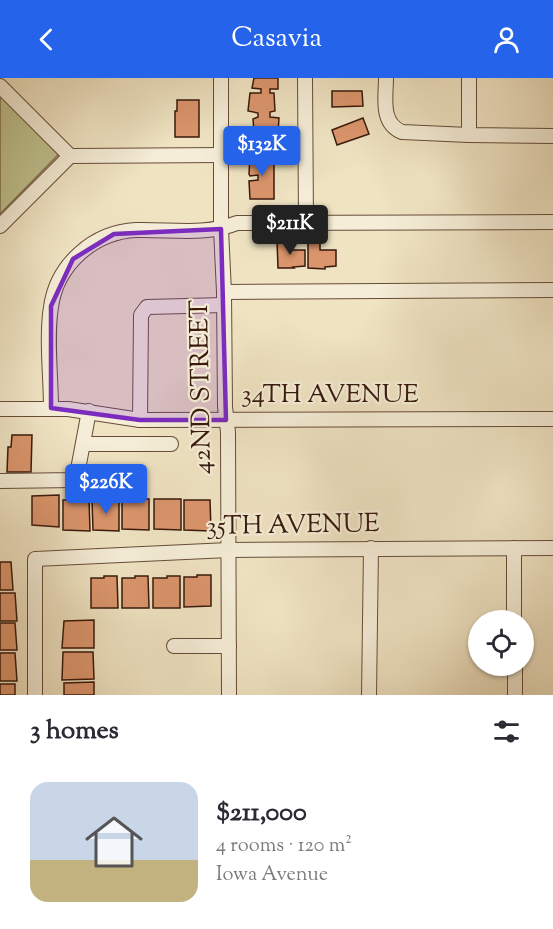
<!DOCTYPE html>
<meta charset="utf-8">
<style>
:root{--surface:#fff;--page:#f7f7f7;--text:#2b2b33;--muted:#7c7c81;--accent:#2563eb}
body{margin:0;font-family:"Sorts Mill Goudy",serif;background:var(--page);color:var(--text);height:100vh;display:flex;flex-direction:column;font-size:22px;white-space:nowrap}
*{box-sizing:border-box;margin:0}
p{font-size:20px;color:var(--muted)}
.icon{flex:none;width:33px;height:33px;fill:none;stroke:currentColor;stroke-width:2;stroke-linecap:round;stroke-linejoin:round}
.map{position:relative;height:617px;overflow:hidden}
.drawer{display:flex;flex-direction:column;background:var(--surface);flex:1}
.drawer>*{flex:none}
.tools{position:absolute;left:468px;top:532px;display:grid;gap:12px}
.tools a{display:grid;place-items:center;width:66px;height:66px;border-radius:50%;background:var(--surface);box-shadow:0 2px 4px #0004;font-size:30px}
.price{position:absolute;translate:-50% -51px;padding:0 14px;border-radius:6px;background:var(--accent);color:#fff;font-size:20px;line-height:39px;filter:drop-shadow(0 2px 3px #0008)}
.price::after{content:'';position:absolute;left:50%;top:36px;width:18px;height:14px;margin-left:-9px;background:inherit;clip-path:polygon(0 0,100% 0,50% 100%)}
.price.active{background:#222;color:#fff}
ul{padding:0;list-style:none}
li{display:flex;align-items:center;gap:18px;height:150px;padding:0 30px}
li span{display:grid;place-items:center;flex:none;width:168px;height:120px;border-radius:18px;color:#555}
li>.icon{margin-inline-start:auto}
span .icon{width:72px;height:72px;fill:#fffc;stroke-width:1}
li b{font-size:26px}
h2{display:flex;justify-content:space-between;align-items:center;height:72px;padding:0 30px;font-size:26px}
header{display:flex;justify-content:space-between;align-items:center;height:78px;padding:0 30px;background:var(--accent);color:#fff;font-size:27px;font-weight:600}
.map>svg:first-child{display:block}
.green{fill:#bfc28f;stroke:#7c6e4d;stroke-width:1.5}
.building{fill:#db956c;stroke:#38190b;stroke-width:1.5}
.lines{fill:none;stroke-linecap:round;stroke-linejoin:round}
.minor-casing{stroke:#664c39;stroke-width:16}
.minor{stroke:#f5edd7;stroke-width:14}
.marked{fill:#7b2cbf;fill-opacity:0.2;stroke:#7b2cbf;stroke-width:4.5;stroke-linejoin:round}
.labels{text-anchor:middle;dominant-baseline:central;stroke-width:4.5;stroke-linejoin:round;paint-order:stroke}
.street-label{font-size:26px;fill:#38190b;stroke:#f5edd7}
</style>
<header><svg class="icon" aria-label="back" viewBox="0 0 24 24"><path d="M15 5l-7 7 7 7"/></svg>Casavia<svg class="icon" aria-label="person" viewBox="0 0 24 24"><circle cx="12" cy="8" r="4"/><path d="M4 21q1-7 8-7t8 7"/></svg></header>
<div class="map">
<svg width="553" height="617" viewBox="0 0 553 617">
<rect width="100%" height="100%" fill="#efe3c2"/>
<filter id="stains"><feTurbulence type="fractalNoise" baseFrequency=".00333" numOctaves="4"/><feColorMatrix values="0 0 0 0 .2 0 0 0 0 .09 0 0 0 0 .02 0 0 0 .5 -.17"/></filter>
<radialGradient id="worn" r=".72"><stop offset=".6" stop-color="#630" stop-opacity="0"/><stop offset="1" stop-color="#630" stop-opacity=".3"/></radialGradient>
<polygon class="green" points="0,17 59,76 0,136"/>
<g class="building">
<polygon points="254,0 278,0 278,11 270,11 270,15 274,15 275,33 270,34 270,39 279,40 278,54 254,54 253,41 258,39 258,35 248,33 250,15 261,15 261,11 252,10"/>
<polygon points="332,13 362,13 363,28 332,29"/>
<polygon points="177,22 199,22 199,59 175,59 175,33 177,33"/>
<polygon points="363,40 369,56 337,67 332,52"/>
<polygon points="250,78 274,78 274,121 250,121 249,103 258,102 258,97 250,98 249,96"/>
<polygon points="308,162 320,162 320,172 336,172 336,188 325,189 325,191 308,190"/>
<polygon points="277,163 290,163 290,172 305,172 305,188 293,189 294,190 278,190"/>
<polygon points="12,357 32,357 31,394 7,394 8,369 11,369"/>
<polygon points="59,417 59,449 32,447 32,418"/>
<polygon points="89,421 90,453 63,452 63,422"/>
<polygon points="122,421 149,421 149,452 122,451"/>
<polygon points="154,421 181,421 181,452 154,451"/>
<polygon points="92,422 119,422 119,453 93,452"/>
<polygon points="184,422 210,422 211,453 184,452"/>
<polygon points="0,484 11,484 13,512 0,512"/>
<polygon points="197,497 211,497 211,528 184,529 184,499 197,499"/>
<polygon points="104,498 117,498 118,530 91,530 91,500 104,500"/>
<polygon points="135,498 148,498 149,530 122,530 122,500 135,500"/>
<polygon points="167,498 180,498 180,530 153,530 153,500 167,500"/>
<polygon points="0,515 15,515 17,543 0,543"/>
<polygon points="94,542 94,570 62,570 64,543"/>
<polygon points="0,545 15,545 17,572 0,572"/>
<polygon points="63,574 93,574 94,601 62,602"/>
<polygon points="0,575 15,575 17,603 0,603"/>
<polygon points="94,604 94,617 64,617 64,605"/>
<rect x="0" y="606" width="15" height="11"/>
</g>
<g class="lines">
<g class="minor-casing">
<g id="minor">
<polyline points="221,0 221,151 224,214 225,329 228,354 229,617"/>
<polyline points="305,0 306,144"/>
<path d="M386 0C386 19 380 45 402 54L469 57 553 58"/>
<polyline points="0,8 70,78 223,77"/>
<polyline points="469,57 469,0"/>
<polyline points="0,148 70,78"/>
<polyline points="224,214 553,212"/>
<path d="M51 330C51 299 46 259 51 229 57 186 94 154 136 152 171 151 204 158 237 145L553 144"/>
<polyline points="0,331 68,331 140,342 553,341"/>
<polyline points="140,342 141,237 147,229 224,227"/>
<polyline points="83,366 171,366"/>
<polyline points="0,403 76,402 89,333"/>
<polyline points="514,470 514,543"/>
<polyline points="174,568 229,568"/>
<polyline points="515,588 515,617"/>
<polyline points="35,617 35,481 229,472 553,470"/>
<polyline points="369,617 371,470"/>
</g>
</g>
<use href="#minor" class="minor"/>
</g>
<path class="marked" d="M221 151 226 342H140L51 330V228L73 181 114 156Z"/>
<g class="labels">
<g class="street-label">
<text transform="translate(202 309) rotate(-91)">42ND STREET</text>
<text x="330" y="317">34TH AVENUE</text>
<text transform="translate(293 448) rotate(-1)">35TH AVENUE</text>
</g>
</g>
<rect width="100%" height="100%" filter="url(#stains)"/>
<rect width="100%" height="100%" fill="url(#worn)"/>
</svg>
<div class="tools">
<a><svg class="icon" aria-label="locate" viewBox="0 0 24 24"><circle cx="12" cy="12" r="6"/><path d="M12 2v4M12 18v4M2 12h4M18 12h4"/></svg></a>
</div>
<b class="price" style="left:262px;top:99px">$132K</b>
<b class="price active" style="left:290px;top:178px">$211K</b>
<b class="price" style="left:106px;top:437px">$226K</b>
</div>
<section class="drawer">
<h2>3 homes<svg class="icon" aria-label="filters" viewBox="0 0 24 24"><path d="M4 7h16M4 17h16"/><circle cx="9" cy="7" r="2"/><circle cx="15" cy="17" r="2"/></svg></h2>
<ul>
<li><span style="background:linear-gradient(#c9d6e8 65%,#c2b280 0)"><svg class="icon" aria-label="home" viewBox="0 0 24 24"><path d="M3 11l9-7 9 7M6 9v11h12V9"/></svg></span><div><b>$211,000</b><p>4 rooms · 120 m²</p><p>Iowa Avenue</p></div></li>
</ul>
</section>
